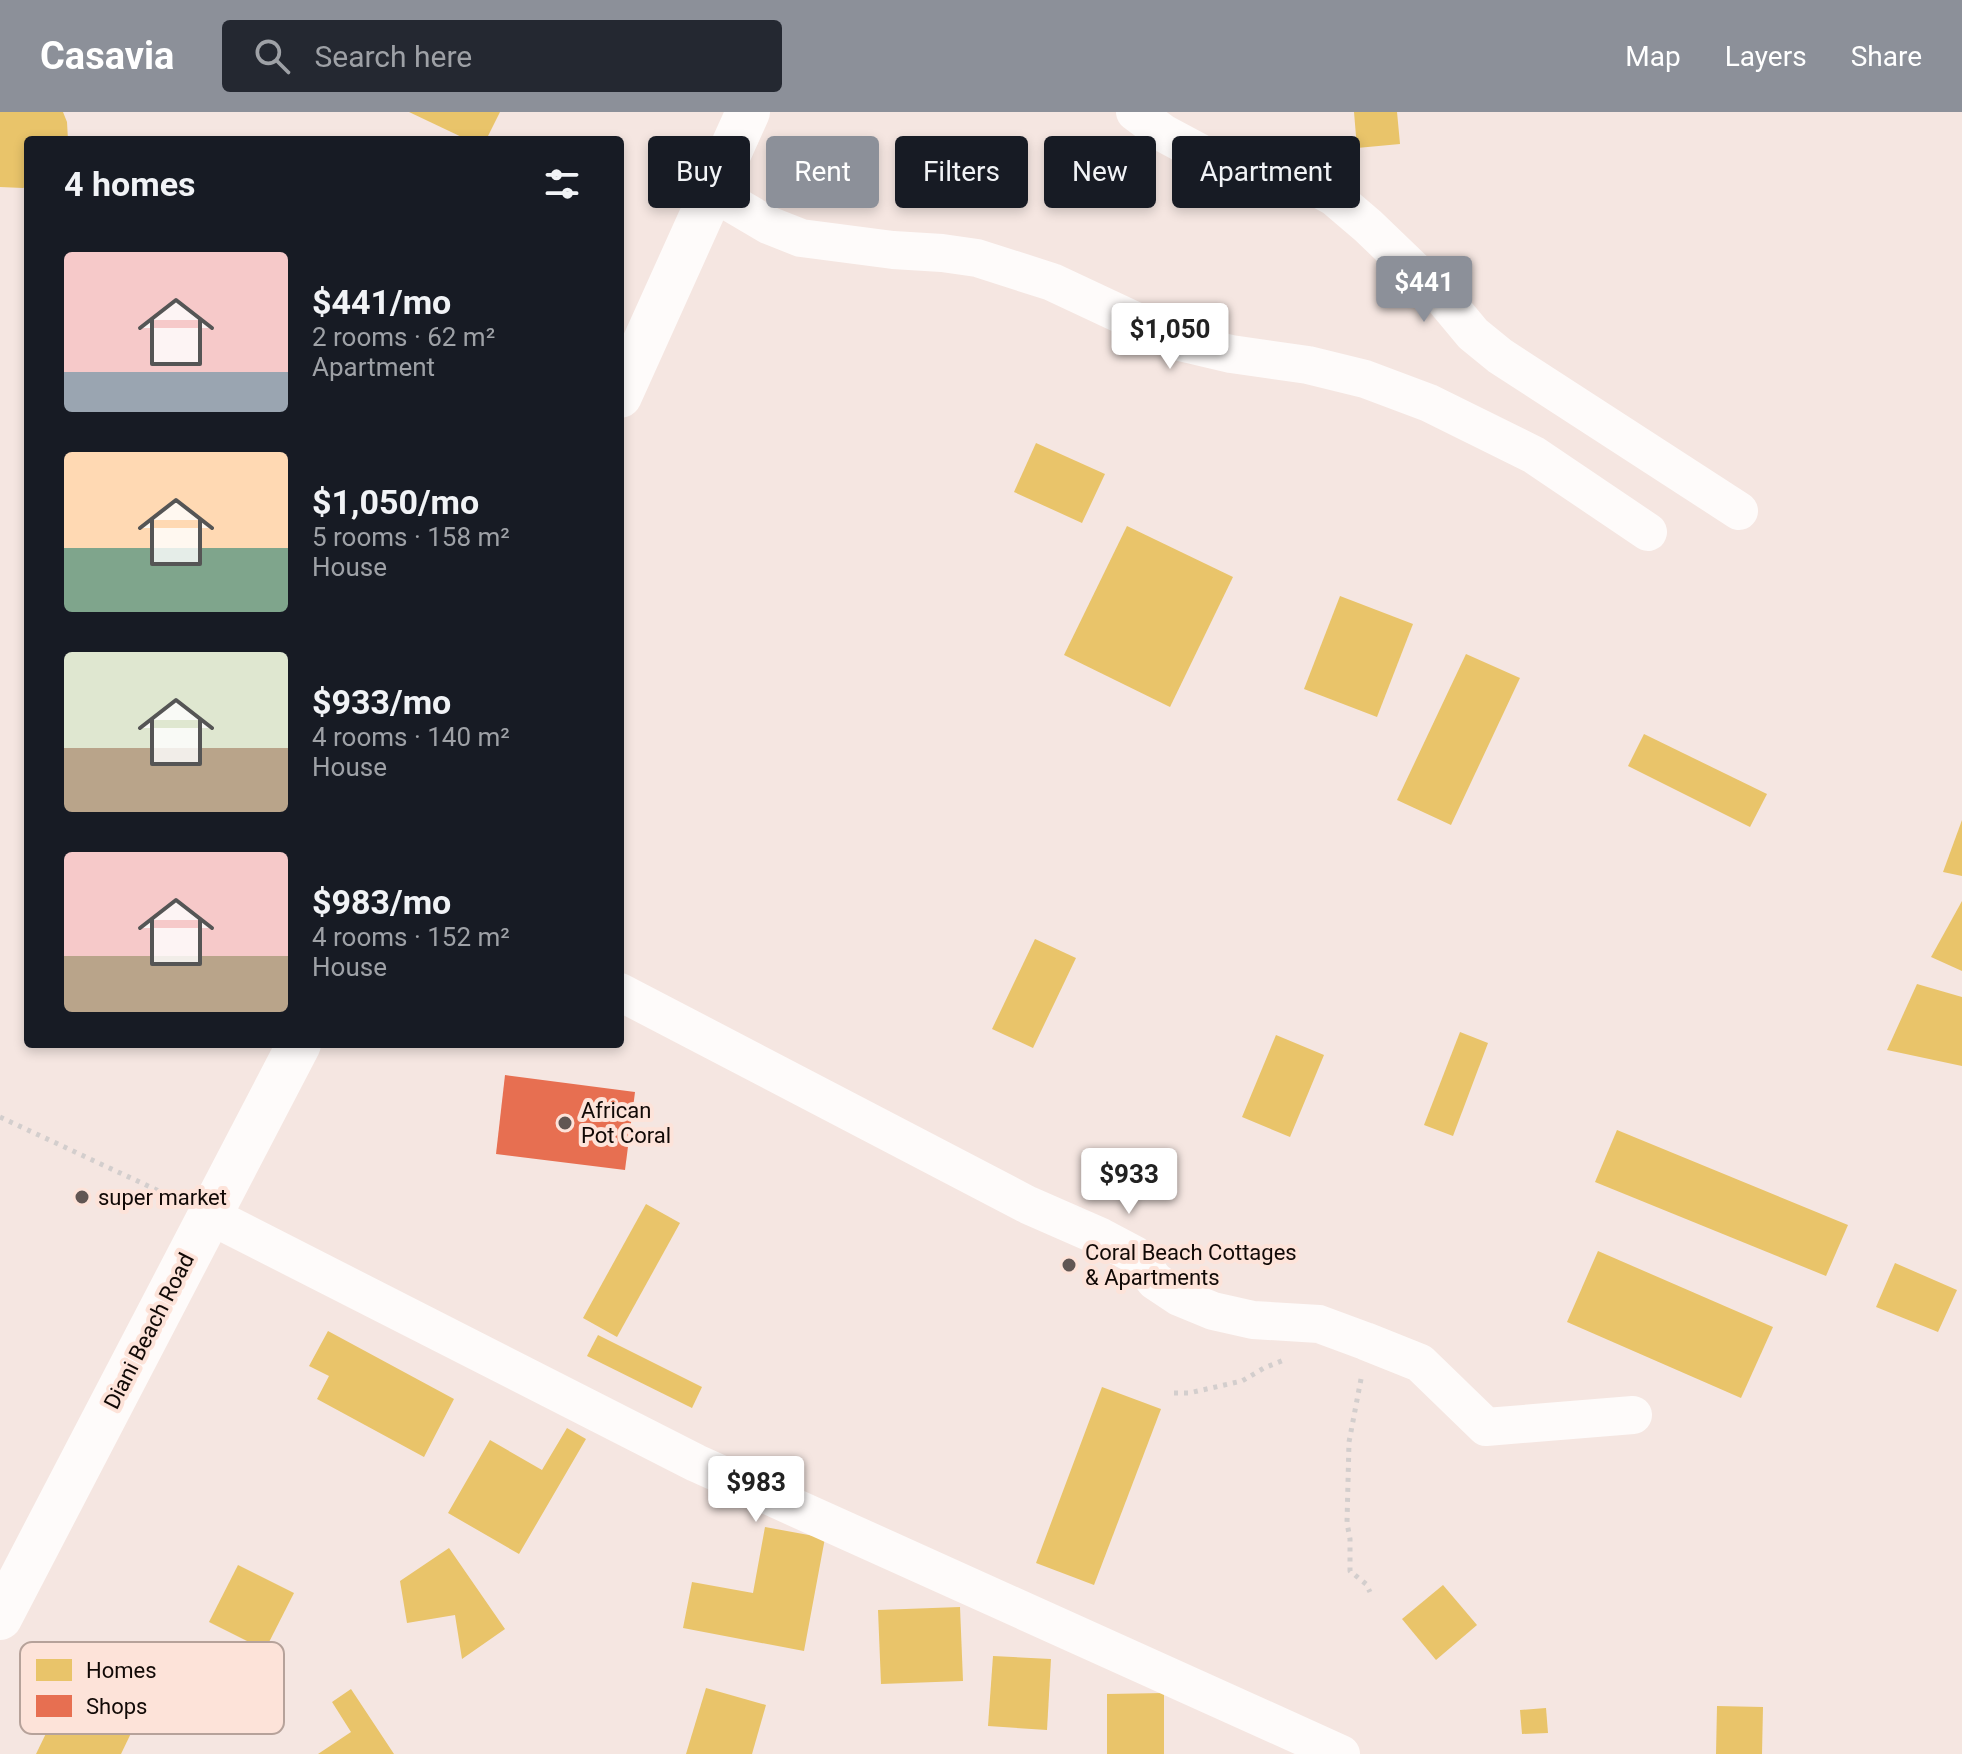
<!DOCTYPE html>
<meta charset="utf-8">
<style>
:root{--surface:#171b24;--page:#242831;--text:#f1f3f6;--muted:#9ea1a6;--accent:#8c9099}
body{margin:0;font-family:Roboto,sans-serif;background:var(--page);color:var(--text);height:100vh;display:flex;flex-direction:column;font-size:30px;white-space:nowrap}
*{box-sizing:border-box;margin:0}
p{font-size:26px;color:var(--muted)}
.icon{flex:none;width:44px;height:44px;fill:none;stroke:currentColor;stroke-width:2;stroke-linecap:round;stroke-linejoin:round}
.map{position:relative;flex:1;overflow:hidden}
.side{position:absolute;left:24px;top:24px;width:600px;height:912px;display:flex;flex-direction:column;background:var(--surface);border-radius:8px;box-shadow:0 4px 12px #0003}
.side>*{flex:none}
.guide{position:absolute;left:648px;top:24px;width:760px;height:72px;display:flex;gap:16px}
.price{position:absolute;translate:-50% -68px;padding:0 18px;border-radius:8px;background:#fff;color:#222;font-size:26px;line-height:52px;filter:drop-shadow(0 2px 4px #0008)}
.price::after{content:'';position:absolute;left:50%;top:48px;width:24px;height:18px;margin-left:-12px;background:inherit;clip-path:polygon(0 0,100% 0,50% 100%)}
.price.active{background:var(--accent);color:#fff}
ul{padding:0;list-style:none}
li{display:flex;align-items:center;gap:24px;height:200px;padding:0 40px}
li span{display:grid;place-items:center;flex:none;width:224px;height:160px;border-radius:8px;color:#555}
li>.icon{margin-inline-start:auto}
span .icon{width:96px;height:96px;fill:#fffc;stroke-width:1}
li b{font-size:34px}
h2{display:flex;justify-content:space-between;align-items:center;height:96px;padding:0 40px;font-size:34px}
.chip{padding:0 28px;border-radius:8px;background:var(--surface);box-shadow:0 4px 12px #0003;font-size:28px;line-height:72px}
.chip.active{background:var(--accent);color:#fff}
header{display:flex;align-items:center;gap:48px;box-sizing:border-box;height:112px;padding:0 40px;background:var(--accent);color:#fff}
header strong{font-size:38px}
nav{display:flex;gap:44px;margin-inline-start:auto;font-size:28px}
.search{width:560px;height:72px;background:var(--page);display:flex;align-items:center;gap:20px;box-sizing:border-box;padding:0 28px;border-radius:8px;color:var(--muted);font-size:30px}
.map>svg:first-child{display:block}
.homes{fill:#e9c46a}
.shops{fill:#e76f51}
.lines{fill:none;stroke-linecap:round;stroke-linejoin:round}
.path{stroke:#d3cecd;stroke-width:5;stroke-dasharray:4 6;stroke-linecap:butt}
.minor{stroke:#fefbfa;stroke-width:38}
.major{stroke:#fefbfa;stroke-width:44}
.poi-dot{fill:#615653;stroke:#fde3d9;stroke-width:3}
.labels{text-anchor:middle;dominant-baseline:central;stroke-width:8;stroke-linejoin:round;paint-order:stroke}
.poi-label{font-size:22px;fill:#110906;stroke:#fde3d9;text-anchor:start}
.street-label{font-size:22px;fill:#110906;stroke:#fde3d9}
.key{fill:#fde3d9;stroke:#b6a29a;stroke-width:2}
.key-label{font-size:22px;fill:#110906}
</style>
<header>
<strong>Casavia</strong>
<div class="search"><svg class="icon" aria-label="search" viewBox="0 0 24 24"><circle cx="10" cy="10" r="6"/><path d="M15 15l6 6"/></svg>Search here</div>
<nav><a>Map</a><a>Layers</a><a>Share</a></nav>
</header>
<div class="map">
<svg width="1962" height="1642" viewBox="0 0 1962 1642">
<rect width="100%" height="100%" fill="#f5e6e1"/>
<g class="homes">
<polygon points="0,0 63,0 67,10 68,28 28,28 28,74 23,76 0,75"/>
<polygon points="409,0 500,0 486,28 468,28"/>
<polygon points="1354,0 1397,0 1400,32 1357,36"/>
<polygon points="1036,331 1105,362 1082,411 1014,380"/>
<polygon points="1127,414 1233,465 1170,595 1064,543"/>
<polygon points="1340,484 1413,512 1377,605 1304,577"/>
<polygon points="1466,542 1520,566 1451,713 1397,688"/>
<polygon points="1644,622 1767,682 1750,715 1628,654"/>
<polygon points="1962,708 1962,764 1943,760"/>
<polygon points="1962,789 1962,859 1931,845"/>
<polygon points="1035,827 1076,846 1033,936 992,917"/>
<polygon points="1917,872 1962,885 1962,954 1887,938"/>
<polygon points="1460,920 1488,931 1453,1024 1424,1013"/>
<polygon points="1276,923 1324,943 1290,1025 1242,1005"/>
<polygon points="1617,1018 1848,1113 1826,1164 1595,1070"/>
<polygon points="646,1092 680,1111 617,1225 583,1206"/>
<polygon points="1598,1139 1773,1215 1741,1286 1567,1210"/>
<polygon points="1895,1151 1957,1178 1938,1220 1876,1195"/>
<polygon points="328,1219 454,1287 424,1345 317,1287 329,1264 309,1254"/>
<polygon points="598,1223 702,1275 692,1296 587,1244"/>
<polygon points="1102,1275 1161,1297 1094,1473 1036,1451"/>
<polygon points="567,1316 586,1327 519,1442 448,1401 490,1328 542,1358"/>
<polygon points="765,1415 825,1426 804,1539 683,1516 692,1470 753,1481"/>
<polygon points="449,1436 505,1517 462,1547 455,1503 407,1511 400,1469"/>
<polygon points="238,1453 294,1481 265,1538 209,1510"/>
<polygon points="1443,1473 1477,1513 1436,1548 1402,1507"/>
<polygon points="960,1495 963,1569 881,1572 878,1498"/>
<polygon points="88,1535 157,1567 121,1642 36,1642"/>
<polygon points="993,1544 1051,1547 1047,1618 988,1614"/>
<polygon points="706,1576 766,1593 752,1642 686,1642"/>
<polygon points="351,1577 394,1642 318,1642 351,1620 332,1590"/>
<polygon points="1164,1581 1164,1642 1107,1642 1107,1582"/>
<polygon points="1717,1594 1763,1595 1762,1642 1716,1642"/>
<polygon points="1546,1596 1548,1621 1522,1622 1520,1598"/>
</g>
<polygon class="shops" points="505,963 635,980 625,1058 496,1042"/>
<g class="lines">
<g class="path">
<polyline points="0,1005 176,1087"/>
<polyline points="1361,1267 1349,1330 1347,1411 1350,1427 1350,1459 1366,1472 1370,1480"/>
<polyline points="1174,1281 1189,1281 1242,1269 1264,1256 1284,1248"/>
</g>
<g class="minor">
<polyline points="1135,0 1163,21 1206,44 1301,67 1334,85 1368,114 1443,186 1473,222 1500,244 1739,399"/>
<polyline points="712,80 768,113 801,126 893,138 942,141 977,146 1052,170 1180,230 1231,242 1308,253 1365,267 1429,291 1534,343 1648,420"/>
<polyline points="620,880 1028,1093 1101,1125 1135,1143 1155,1169 1179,1185 1213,1199 1253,1208 1319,1212 1365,1229 1420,1251 1486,1315 1633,1303"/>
<polyline points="209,1103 696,1351 1341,1642"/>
</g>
<g class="major">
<polyline points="620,284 748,0"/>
<polyline points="0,1506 299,932"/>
</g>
</g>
<g class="poi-dot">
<circle cx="565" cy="1011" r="8"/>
<circle cx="82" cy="1085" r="8"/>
<circle cx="1069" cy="1153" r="8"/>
</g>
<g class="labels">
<g class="poi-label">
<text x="581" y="998">African<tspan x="581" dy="25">Pot Coral</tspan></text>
<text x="98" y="1085">super market</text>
<text x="1085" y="1140">Coral Beach Cottages<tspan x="1085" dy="25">&amp; Apartments</tspan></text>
</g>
<g class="street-label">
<text transform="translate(149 1219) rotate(-63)">Diani Beach Road</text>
</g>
</g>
<rect x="20" y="1530" width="264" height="92" rx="12" class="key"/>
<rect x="36" y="1547" width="36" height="22" fill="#e9c46a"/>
<rect x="36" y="1583" width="36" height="22" fill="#e76f51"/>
<g class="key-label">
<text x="86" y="1566">Homes</text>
<text x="86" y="1602">Shops</text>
</g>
</svg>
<b class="price active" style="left:1424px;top:212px">$441</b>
<b class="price" style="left:1170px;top:259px">$1,050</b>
<b class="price" style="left:1129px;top:1104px">$933</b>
<b class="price" style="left:756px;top:1412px">$983</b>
<div class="guide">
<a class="chip">Buy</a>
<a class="chip active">Rent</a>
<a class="chip">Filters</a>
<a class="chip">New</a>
<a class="chip">Apartment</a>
</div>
<section class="side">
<h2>4 homes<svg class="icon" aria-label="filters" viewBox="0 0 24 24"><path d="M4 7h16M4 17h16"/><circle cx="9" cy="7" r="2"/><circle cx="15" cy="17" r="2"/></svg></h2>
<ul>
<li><span style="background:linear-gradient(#f6c9c9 75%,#9aa5b1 0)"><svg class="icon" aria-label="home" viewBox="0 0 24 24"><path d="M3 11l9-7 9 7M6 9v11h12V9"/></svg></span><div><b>$441/mo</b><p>2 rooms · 62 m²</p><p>Apartment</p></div></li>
<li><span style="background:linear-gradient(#ffd9b3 60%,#7fa58c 0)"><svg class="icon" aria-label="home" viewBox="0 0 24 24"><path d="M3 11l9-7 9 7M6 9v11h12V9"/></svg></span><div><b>$1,050/mo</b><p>5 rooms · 158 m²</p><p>House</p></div></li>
<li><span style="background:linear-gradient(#dfe7d0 60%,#b9a48a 0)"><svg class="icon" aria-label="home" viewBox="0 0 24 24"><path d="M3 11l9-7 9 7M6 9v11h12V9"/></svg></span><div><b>$933/mo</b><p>4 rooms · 140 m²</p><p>House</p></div></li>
<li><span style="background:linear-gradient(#f6c9c9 65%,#b9a48a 0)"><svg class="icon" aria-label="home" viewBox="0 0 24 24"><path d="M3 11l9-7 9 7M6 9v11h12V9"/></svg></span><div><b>$983/mo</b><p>4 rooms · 152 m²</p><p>House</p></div></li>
</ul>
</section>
</div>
